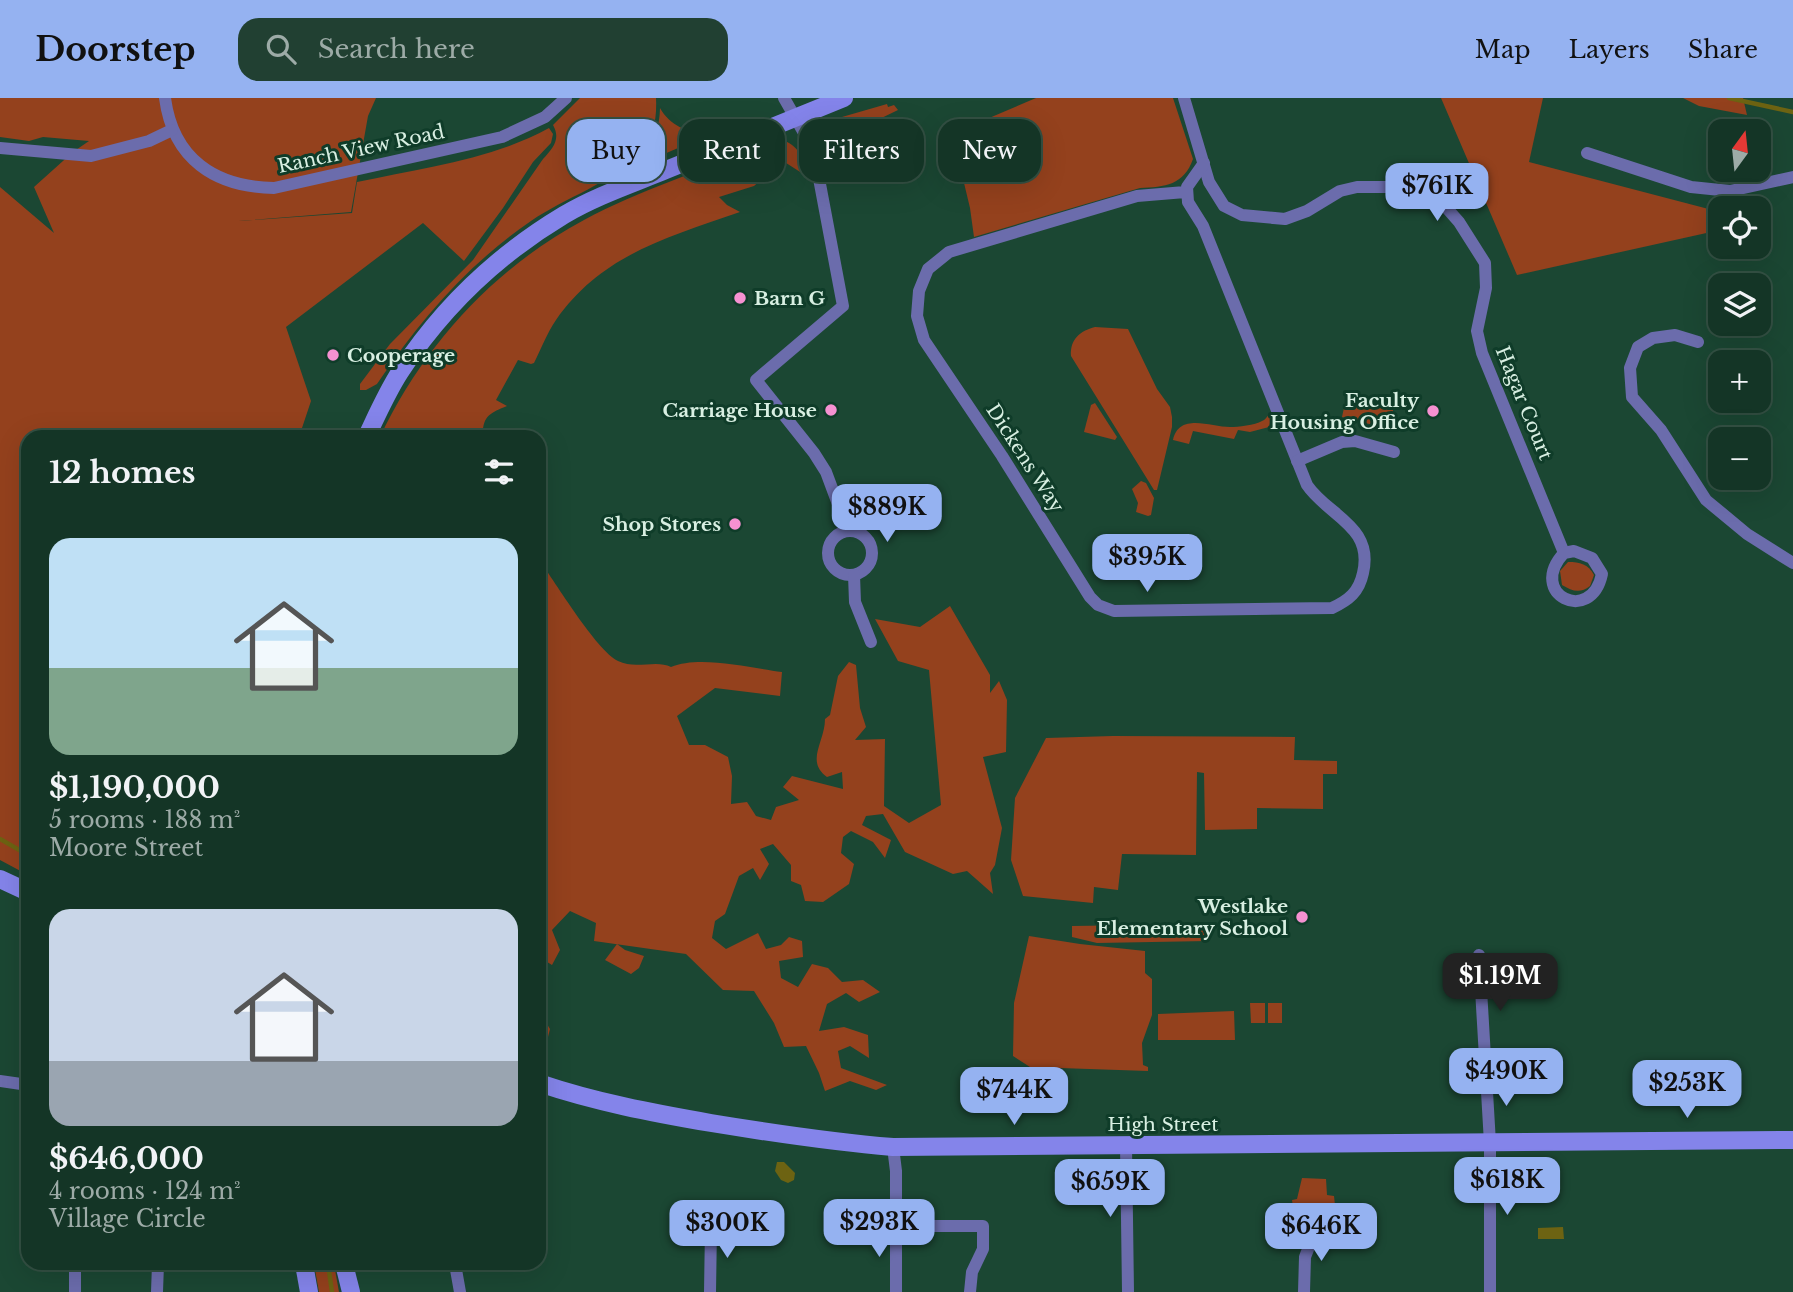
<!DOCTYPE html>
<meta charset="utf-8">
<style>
:root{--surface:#143526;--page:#214032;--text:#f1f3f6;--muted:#9daba7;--line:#335043;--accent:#95b2f1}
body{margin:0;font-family:"Libre Baskerville",serif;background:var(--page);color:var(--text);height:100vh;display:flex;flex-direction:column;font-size:26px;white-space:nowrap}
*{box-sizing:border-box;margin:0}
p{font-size:23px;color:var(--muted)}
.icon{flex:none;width:38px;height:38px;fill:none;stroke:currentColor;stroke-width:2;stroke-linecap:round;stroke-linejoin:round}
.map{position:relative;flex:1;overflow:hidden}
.side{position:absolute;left:21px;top:332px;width:525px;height:840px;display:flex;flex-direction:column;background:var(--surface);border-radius:21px;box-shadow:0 7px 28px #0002,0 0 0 2px var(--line)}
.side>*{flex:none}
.hud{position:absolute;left:567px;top:21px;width:665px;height:63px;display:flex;gap:14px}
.needle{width:46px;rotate:15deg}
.buttons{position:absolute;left:1708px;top:21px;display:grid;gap:14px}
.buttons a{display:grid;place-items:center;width:63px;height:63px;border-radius:14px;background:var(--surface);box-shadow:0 7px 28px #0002,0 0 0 2px var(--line);font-size:35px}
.price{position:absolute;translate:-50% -60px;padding:0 16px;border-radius:14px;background:var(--accent);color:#111;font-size:23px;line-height:46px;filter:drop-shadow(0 2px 4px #0008)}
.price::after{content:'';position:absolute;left:50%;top:42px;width:21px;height:16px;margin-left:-10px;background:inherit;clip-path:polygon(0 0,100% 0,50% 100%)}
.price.active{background:#222;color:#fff}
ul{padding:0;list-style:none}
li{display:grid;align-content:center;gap:14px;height:371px;padding:0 28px}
li span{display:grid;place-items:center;height:217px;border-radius:21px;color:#555}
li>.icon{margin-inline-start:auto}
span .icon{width:126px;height:126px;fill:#fffc;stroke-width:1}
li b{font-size:30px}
h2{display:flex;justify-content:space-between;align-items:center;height:84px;padding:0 28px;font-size:30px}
.chip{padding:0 24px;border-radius:21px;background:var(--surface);box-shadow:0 7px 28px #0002,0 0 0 2px var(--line);font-size:24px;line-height:63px}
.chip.active{background:var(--accent);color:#111}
header{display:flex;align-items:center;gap:42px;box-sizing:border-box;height:98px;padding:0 35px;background:var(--accent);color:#111}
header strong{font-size:33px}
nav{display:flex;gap:38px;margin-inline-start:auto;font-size:24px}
.search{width:490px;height:63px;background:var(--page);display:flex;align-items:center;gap:18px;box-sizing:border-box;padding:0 24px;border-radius:21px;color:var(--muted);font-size:26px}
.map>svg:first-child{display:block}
.green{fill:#94411d}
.water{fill:#6d6312}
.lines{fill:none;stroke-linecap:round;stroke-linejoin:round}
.stream{stroke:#6d6312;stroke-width:4.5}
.minor{stroke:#6b6cac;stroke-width:12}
.secondary{stroke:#8484ea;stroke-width:18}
.poi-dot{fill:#f591d1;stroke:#0f3c29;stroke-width:2.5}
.labels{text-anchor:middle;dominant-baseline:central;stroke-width:6;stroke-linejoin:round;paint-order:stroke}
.street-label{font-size:19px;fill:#d8efe2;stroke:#0f3c29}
.poi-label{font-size:19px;font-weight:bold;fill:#d8efe2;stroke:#0f3c29;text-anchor:end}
</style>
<header>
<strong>Doorstep</strong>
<div class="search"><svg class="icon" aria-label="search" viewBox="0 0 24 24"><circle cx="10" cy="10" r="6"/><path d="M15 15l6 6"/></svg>Search here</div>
<nav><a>Map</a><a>Layers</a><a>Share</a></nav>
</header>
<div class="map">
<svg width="1793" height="1194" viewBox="0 0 1793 1194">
<rect width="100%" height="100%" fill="#1b4733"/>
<g class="green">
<path d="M0 0H376L368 18 351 114 239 123 352 115 357 84C421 70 491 62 549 30L553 36 551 45 533 64 503 110 464 163 423 125 286 229 311 303 299 339 28 340V777L0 762V89L54 135 34 89 73 54 89 43 43 39 29 43 0 39Z"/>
<path d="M580 0H656C657 20 654 40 640 55 610 86 566 99 531 123 467 167 420 222 377 286L366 292H360V286L390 246 473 162 543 61C553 50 561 41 553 27Z"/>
<path d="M1036 0H1173L1193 61C1184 87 1165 89 1140 90L974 139 970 110 953 39 975 26Z"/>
<polygon points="1441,0 1543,0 1529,64 1720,114 1720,132 1517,177"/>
<polygon points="1683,0 1743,0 1747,17 1699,8"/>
<polygon points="887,6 888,9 894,7 898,12 861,30 846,42 841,41 835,21"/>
<path d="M660 10C670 28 687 33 706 38L627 72C642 48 659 48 660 10Z"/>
<path d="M828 24 839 45 834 61 828 63C825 49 820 36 828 24Z"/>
<path d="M781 42C799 46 805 63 808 79L783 63 754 88 719 99 727 107 740 114C669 139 602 156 556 222 547 235 541 251 534 265L531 266 518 262 496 302 507 308C490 315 482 318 483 339H380C423 248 494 170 584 122 644 90 717 67 781 42Z"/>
<path d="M1095 229 1128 231 1157 291 1170 309 1172 319V329L1157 392H1154L1071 258C1070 241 1080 233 1095 229Z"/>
<polygon points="1347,296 1394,308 1389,331 1342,319"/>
<polygon points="1095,305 1117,339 1115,342 1084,334 1091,307"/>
<path d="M1269 316 1271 321 1269 329 1250 334 1238 332 1234 341 1193 333 1189 346 1173 342C1179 314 1211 329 1230 329 1238 329 1255 327 1262 323 1265 322 1267 319 1269 316Z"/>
<polygon points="1141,383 1146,385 1154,400 1151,417 1148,418 1136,414 1138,405 1132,391"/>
<path d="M539 462C556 485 596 552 618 563 636 572 656 561 671 569 700 557 750 570 782 574L780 598 715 590 677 618 689 647H705L728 659 732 678 731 706 747 704 756 718 771 722 776 709 799 702 783 689 792 678 843 691 842 674 827 679C805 663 825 644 825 621L830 617 838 578 849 564 856 567 860 610 866 629 855 642 885 641 884 708 909 725 941 707 929 572 898 563 875 521 920 529 950 508 990 577V595L999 583 1007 602 1006 654 983 659 1002 730 995 767 990 775 993 796 967 773 953 776 905 754 883 716 866 718 862 727 891 742 885 760 873 744 851 733 843 739 841 755 854 766 849 786 823 804 805 803 801 787 791 783V767L773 746 760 751 769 766 760 782 753 770 739 778 725 816 715 823 712 840 726 851 758 835 766 851 781 847 789 839 802 843 803 859 779 863 781 880 798 889 812 866 828 870 842 884 863 882 880 894 859 904 846 895 827 906 819 933 844 929 868 937 869 960 850 948 838 953 841 970 887 987 876 992 850 983 825 993 819 975 806 948 784 949 774 925 754 893 723 892 686 856 594 843 596 825 570 813 552 832 560 852 552 867 539 859Z"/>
<path d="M1568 464C1580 464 1588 466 1594 477L1590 488C1580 496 1572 493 1562 487L1560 473Z"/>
<polygon points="1113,638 1295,639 1294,662 1337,663 1337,676 1323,676 1323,711 1257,710 1257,731 1205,732 1204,675 1197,674 1196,757 1122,756 1118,792 1094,789 1093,805 1023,798 1011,762 1015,700 1046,640"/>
<polygon points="1208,826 1208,843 1097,845 1072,839 1072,828"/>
<polygon points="1029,838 1080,846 1145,853 1145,875 1152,881 1152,917 1142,945 1143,967 1148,969 1148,973 1030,969 1013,958 1014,905"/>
<polygon points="617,846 625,852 644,858 639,870 631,876 605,862"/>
<polygon points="1250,905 1265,905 1265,925 1251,925"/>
<rect x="1268" y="905" width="14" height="20"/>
<polygon points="539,913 550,931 547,943 539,940"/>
<polygon points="1234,913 1235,942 1158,942 1158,916"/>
<polygon points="1302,1080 1326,1081 1327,1097 1334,1098 1336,1116 1316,1105 1293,1109 1292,1102 1297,1101"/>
<polygon points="314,1166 334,1166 339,1194 319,1194"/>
</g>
<g class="water">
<polygon points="777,1064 784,1064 795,1075 794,1082 788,1085 781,1082 775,1073"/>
<polygon points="1563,1129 1564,1141 1538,1141 1538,1130"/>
</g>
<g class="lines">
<g class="stream">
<polyline points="1729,0 1793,14"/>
<polyline points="0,741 28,757"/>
<polyline points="328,1166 332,1194"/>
</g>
<g class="minor">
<path d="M165 0C173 61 215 89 274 90L502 39 545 19 566 0"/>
<polyline points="784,0 804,35 817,70 843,208 756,282 814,355 826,374 848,433"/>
<polyline points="1184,0 1209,84 1224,108 1242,117 1285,121 1307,113 1340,93 1357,89 1390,89 1419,96 1444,107 1459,124 1485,165 1486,190 1477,233 1482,255 1564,455"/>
<polyline points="0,50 91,58 149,43 172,32"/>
<polyline points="1587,55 1691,89 1730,93 1793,79"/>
<path d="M1185 94 1137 98 949 154 928 171 919 193 917 218 924 242 1002 358 1090 499 1098 507 1114 513 1332 510C1349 502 1359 494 1363 475 1374 428 1328 418 1307 387L1203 128 1188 104 1187 89 1204 65"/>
<polyline points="1698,244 1675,237 1653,240 1638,249 1630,270 1632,299 1661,332 1706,402 1747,436 1793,465"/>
<polyline points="1297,363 1342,344 1355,343 1394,354"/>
<circle cx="850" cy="455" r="22"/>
<path d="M1574 453 1592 460 1602 476C1591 528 1526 496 1564 455Z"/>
<polyline points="854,477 855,504 871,544"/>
<polyline points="1479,857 1490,1045 1490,1194"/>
<polyline points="0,983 28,987"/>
<polyline points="1126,1047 1128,1194"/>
<polyline points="893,1049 896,1073 896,1194"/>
<polyline points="895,1128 983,1128 983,1151 972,1174 970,1194"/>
<polyline points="455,1166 460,1194"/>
<polyline points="75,1194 75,1166"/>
<polyline points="157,1194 158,1166"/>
<polyline points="710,1194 711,1130"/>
<polyline points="1304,1194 1305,1159 1316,1131"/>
</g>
<g class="secondary">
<path d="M366 340C377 317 387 294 400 274 442 210 499 156 564 117 596 98 632 86 666 72 725 48 785 24 844 0"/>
<polyline points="0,781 28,794"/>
<path d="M539 985C595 1004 653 1015 711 1025 772 1035 832 1044 893 1049L1793 1042"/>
<polyline points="304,1166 309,1194"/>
<polyline points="344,1166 351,1194"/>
</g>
</g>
<g class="poi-dot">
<circle cx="740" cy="200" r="7"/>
<circle cx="333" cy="257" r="7"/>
<circle cx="831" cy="312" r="7"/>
<circle cx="1433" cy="313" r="7"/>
<circle cx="735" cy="426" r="7"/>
<circle cx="1302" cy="819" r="7"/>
</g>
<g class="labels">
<g class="street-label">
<text transform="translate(361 51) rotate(-12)">Ranch View Road</text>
<text transform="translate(1524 305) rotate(68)">Hagar Court</text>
<text transform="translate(1025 360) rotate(57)">Dickens Way</text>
<text x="1163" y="1026">High Street</text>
</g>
<g class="poi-label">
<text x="754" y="200" text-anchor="start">Barn G</text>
<text x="347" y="257" text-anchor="start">Cooperage</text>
<text x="1419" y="302">Faculty<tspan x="1419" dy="22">Housing Office</tspan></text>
<text x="817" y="312">Carriage House</text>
<text x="721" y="426">Shop Stores</text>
<text x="1288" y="808">Westlake<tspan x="1288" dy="22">Elementary School</tspan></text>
</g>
</g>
</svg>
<div class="buttons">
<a><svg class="needle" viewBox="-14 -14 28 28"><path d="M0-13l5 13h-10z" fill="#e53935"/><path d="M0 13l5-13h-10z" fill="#9daba7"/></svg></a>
<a><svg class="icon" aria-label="locate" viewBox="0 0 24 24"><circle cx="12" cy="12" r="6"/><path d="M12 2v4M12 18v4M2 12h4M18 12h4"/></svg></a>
<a><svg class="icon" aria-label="layers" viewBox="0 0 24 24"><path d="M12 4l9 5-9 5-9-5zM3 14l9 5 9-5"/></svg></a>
<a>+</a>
<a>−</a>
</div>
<b class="price" style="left:1437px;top:125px">$761K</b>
<b class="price" style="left:887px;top:446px">$889K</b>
<b class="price" style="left:1147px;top:496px">$395K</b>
<b class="price active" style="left:1500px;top:915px">$1.19M</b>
<b class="price" style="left:1506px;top:1010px">$490K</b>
<b class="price" style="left:1687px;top:1022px">$253K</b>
<b class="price" style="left:1014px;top:1029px">$744K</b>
<b class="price" style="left:1507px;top:1119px">$618K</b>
<b class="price" style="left:1110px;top:1121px">$659K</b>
<b class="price" style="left:879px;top:1161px">$293K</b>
<b class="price" style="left:727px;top:1162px">$300K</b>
<b class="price" style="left:1321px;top:1165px">$646K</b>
<div class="hud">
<a class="chip active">Buy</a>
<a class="chip">Rent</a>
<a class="chip">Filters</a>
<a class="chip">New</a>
</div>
<section class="side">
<h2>12 homes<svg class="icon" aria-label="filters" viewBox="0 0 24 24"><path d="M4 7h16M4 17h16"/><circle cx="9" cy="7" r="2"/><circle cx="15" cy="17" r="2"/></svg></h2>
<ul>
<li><span style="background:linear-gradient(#bfe0f5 60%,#7fa58c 0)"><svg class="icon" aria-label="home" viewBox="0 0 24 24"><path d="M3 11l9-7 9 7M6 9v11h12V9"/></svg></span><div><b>$1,190,000</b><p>5 rooms · 188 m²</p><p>Moore Street</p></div></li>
<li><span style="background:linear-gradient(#c9d6e8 70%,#9aa5b1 0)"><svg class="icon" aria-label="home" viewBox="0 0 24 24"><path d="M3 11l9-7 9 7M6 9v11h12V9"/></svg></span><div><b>$646,000</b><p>4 rooms · 124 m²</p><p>Village Circle</p></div></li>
</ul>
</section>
</div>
